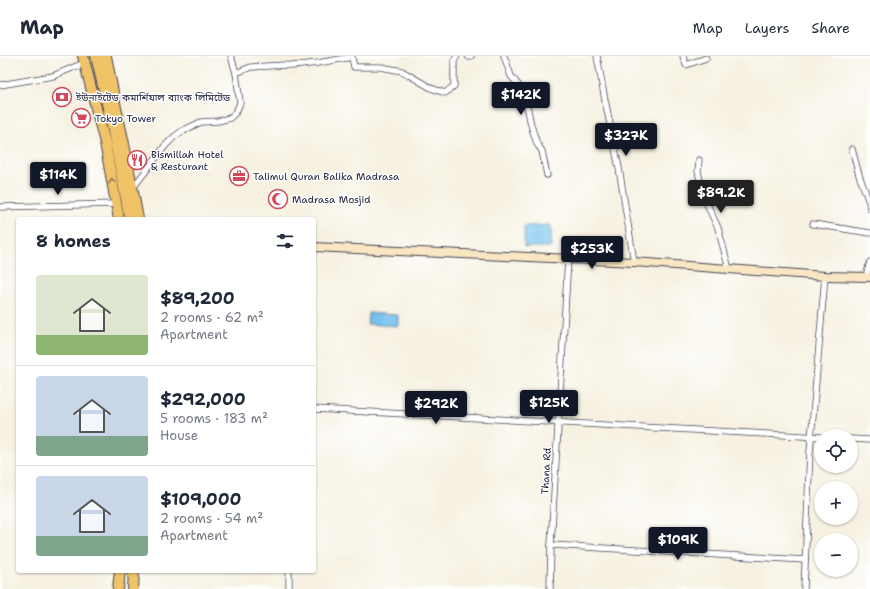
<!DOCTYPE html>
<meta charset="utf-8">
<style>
:root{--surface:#fff;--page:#f6f6f7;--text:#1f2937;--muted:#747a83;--line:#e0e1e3;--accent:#111827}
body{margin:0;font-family:"Shantell Sans","Noto Sans Bengali",sans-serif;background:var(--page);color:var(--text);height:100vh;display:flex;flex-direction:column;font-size:15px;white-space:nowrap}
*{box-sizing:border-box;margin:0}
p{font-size:13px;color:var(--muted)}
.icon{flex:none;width:22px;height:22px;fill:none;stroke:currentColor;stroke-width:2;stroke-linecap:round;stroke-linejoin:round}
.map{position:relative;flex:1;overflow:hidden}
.details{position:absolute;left:16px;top:161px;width:300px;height:356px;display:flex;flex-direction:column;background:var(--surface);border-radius:4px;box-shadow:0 1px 3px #0004}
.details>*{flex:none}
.fabs{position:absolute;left:814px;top:373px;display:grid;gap:8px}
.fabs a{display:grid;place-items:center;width:44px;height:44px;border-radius:50%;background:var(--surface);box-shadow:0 1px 3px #0004;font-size:20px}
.price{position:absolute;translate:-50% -34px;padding:0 9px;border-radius:4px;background:var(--accent);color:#fff;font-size:13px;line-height:26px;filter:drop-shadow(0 1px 2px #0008)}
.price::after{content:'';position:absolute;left:50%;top:24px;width:12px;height:9px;margin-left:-6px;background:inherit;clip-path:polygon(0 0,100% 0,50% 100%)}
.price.selected{background:#222;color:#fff}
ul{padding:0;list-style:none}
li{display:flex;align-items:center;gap:12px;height:100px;padding:0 20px}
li+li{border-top:1px solid var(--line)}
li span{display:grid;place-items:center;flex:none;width:112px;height:80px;border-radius:4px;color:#555}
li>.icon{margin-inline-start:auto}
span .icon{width:48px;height:48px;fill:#fffc;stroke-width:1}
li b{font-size:17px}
h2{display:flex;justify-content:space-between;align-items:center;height:48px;padding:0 20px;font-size:17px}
header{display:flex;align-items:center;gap:24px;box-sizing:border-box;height:56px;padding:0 20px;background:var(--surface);border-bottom:1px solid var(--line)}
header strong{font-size:19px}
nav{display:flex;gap:22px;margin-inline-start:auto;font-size:14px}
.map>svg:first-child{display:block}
.water{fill:#73c1ed;stroke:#4a7294}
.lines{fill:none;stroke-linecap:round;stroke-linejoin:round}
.street-casing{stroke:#424154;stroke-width:7}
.secondary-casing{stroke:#424154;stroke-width:10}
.highway-casing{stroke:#424154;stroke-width:12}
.street{stroke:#fff;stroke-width:5.5}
.secondary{stroke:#f9e7c3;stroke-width:8}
.highway{stroke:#f0c369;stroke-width:10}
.oneway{stroke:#897252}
.labels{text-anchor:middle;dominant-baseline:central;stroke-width:3;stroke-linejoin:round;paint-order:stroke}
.poi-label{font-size:10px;fill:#22223b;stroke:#fff;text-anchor:start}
.street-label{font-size:10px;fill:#22223b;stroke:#fff}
</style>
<header>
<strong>Map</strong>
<nav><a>Map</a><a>Layers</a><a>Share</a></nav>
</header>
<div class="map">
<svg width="870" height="533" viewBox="0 0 870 533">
<rect width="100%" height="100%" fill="#fff"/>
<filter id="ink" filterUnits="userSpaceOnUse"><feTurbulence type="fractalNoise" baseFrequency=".025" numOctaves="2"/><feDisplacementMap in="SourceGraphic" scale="8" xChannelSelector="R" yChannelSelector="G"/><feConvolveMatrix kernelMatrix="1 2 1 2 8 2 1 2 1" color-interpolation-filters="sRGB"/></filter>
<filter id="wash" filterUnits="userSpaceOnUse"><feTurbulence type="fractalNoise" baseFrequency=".012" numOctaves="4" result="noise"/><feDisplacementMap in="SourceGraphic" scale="16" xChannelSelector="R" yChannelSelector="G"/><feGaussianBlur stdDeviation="0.9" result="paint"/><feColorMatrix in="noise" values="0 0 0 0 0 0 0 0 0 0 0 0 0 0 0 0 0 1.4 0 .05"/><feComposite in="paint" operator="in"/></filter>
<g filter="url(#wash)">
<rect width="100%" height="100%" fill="#f6f1e1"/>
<g class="water">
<polygon points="551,169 551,191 524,191 524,170"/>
<polygon points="369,257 398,259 398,270 367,268"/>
</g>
</g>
<g filter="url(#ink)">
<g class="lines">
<g class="street-casing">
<g id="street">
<polyline points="468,0 469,1 471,0"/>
<polyline points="504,0 511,20 519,30 528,54 531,69 537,88 542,95 547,119"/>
<polyline points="597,0 604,39 619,112 634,206"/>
<polyline points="683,0 686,9 706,2"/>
<polyline points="236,17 251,11 285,9 292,10 318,7 352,1 354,11 381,11 402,15 431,32 445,37 454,30 454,5 457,0"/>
<polyline points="0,29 53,20 84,7"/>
<polyline points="852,93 859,119 869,146 870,152"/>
<polyline points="699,104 698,115 700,125 707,148 718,172 729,213"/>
<polyline points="132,133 165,90 174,81 182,75 201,66 218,65 230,62 236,56 240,47 236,17 231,0"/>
<polyline points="0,151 116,148"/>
<polyline points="813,168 870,177"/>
<polyline points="866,221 870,206"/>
<polyline points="314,353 821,381"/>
<polyline points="851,383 870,384"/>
<polyline points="551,489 805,504"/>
<polyline points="289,533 289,515"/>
<polyline points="550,533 551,489 568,203"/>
<polyline points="804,533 810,395 825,220"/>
</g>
</g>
<g class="secondary-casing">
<polyline id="secondary" points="314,191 634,206 825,220 870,221"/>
</g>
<g class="highway-casing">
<g id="highway">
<polyline points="83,0 105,87 119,163"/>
<polyline points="96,0 111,65 130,163"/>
<polyline points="106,0 116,52 124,88 138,163"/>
<polyline points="118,533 120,515"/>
<polyline points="133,533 134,515"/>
</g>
</g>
<use href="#street" class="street"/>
<use href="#secondary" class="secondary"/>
<use href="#highway" class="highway"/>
</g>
<defs><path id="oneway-chevron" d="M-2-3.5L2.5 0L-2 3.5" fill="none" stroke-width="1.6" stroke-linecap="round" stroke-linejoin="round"/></defs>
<use class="oneway" href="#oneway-chevron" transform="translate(112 125) rotate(-101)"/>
</g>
<defs>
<g id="bank-ring" transform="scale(1)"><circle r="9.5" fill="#fff" stroke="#d1495b" stroke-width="1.5"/><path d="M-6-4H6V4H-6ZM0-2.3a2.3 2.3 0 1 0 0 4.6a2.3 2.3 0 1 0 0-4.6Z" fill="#d1495b"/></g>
<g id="supermarket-ring" transform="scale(1)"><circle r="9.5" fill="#fff" stroke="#d1495b" stroke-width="1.5"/><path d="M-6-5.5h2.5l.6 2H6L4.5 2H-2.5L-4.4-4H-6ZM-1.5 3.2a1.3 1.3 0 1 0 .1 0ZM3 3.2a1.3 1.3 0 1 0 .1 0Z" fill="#d1495b"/></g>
<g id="restaurant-ring" transform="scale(1)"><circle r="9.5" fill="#fff" stroke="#d1495b" stroke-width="1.5"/><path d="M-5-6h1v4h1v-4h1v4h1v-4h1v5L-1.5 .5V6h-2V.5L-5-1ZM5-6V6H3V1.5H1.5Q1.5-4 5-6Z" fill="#d1495b"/></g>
<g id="office-ring" transform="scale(1)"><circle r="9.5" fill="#fff" stroke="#d1495b" stroke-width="1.5"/><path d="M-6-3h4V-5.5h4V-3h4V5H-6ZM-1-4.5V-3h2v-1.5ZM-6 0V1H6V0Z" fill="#d1495b"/></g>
<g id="mosque-ring" transform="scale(1)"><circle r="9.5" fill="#fff" stroke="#d1495b" stroke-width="1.5"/><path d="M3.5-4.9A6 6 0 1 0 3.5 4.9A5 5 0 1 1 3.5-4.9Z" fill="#d1495b"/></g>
</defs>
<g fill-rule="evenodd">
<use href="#bank-ring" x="62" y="41"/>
<use href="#supermarket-ring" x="81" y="62"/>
<use href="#restaurant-ring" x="137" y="104"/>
<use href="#office-ring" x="239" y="120"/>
<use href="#mosque-ring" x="278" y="143"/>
</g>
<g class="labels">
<g class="poi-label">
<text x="76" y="41">ইউনাইটেড কমার্শিয়াল ব্যাংক লিমিটেড</text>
<text x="95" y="62">Tokyo Tower</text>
<text x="151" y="98">Bismillah Hotel<tspan x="151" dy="12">&amp; Resturant</tspan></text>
<text x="253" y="120">Talimul Quran Balika Madrasa</text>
<text x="292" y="143">Madrasa Mosjid</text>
</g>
<g class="street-label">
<text transform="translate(546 415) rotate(-87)">Thana Rd</text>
</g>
</g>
</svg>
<div class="fabs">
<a><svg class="icon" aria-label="locate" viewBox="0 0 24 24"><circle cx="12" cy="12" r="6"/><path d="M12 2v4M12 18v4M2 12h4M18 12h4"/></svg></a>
<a>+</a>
<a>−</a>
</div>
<b class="price" style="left:521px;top:60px">$142K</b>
<b class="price" style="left:626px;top:101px">$327K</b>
<b class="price" style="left:58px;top:140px">$114K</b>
<b class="price selected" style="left:721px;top:158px">$89.2K</b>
<b class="price" style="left:592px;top:214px">$253K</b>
<b class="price" style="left:549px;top:368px">$125K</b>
<b class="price" style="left:436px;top:369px">$292K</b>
<b class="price" style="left:678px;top:505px">$109K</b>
<section class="details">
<h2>8 homes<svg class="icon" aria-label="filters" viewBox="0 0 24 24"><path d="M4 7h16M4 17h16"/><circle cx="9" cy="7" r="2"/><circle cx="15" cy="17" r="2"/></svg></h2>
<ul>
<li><span style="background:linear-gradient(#dfe7d0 75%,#8fb573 0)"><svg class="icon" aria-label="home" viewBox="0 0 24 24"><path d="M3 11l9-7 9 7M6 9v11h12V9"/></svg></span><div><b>$89,200</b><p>2 rooms · 62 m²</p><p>Apartment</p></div></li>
<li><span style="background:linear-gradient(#c9d6e8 75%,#7fa58c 0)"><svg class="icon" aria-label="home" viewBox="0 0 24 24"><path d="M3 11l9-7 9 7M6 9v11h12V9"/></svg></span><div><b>$292,000</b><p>5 rooms · 183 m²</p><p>House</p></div></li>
<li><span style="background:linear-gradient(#c9d6e8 75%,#7fa58c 0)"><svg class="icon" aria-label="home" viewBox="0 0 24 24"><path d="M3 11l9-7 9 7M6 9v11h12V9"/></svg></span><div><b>$109,000</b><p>2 rooms · 54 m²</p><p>Apartment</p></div></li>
</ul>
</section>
</div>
